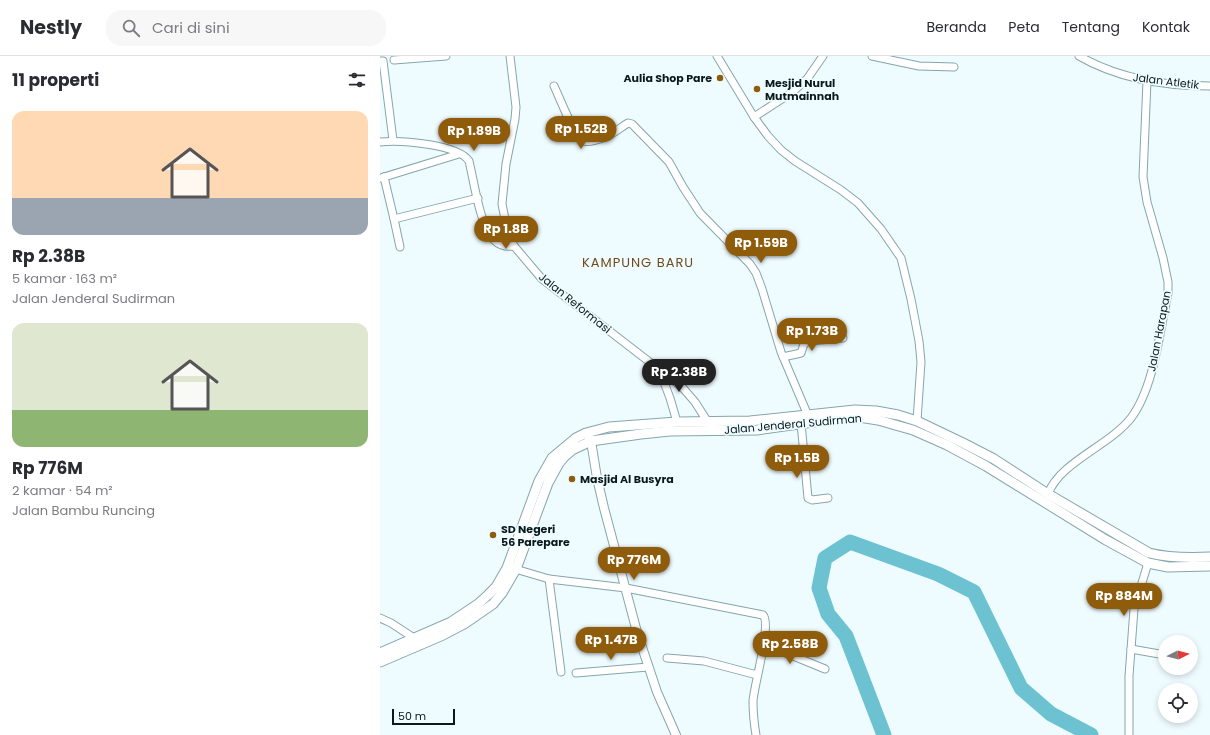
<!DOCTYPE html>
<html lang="id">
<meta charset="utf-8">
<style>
:root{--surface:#fff;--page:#f7f7f7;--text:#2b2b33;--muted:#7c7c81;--line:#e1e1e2;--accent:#8f5c0b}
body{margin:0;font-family:Poppins,sans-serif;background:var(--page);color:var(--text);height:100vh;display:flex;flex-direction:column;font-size:15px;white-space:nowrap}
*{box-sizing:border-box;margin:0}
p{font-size:13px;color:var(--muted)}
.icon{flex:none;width:22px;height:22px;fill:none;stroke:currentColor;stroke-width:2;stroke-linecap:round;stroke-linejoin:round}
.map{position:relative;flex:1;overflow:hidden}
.drawer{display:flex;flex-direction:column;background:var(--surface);width:380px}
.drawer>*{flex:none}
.needle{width:26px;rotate:84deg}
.controls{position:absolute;left:778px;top:579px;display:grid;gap:8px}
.controls a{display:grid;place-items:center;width:40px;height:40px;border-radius:50%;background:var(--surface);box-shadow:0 2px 6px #0003;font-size:20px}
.scale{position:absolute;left:12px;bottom:10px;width:63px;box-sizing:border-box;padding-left:4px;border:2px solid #0c191b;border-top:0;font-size:11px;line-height:14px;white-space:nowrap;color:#0c191b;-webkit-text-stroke:3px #effcff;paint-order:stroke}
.price{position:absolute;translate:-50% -34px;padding:0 9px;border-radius:14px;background:var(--accent);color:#fff;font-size:13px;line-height:26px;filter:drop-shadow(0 1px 2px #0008)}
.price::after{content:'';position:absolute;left:50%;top:24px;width:12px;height:9px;margin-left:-6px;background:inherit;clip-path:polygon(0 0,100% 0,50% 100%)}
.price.active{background:#222;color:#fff}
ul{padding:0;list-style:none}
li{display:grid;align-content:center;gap:8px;height:212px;padding:0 12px}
li span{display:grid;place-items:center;height:124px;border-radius:12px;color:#555}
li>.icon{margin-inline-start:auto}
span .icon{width:72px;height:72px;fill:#fffc;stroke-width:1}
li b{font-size:17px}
h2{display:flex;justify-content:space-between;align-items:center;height:48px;padding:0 12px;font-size:17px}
header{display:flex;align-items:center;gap:24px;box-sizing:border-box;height:56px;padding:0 20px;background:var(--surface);border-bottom:1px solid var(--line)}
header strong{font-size:19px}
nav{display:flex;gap:22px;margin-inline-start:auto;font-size:14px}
.search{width:280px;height:36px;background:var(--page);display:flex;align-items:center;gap:10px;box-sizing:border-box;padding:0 14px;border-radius:16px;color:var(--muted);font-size:15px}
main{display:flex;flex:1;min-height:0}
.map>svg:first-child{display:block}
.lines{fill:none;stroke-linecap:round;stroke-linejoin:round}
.river{stroke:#6cc2d1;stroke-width:15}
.minor-casing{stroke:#84a6ac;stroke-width:9}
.tertiary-casing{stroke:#84a6ac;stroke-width:10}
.secondary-casing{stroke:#84a6ac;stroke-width:11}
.minor{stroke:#fff;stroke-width:7}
.tertiary{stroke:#fff;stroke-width:8}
.secondary{stroke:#fff;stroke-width:9}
.poi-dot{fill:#8f5c0b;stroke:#effcff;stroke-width:1.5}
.labels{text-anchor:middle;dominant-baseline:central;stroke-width:3.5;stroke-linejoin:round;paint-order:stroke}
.poi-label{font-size:11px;font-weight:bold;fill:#0c191b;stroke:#effcff;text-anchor:start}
.street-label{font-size:11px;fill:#0c191b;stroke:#effcff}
.quarter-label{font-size:13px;letter-spacing:1px;fill:#704c1c;stroke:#effcff}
</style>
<header>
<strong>Nestly</strong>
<div class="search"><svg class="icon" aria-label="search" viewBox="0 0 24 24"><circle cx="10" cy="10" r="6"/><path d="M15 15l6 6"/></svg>Cari di sini</div>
<nav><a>Beranda</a><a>Peta</a><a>Tentang</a><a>Kontak</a></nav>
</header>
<main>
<section class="drawer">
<h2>11 properti<svg class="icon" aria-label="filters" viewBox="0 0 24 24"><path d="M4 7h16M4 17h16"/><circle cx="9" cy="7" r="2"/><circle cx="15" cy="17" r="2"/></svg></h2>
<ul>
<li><span style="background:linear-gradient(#ffd9b3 70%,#9aa5b1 0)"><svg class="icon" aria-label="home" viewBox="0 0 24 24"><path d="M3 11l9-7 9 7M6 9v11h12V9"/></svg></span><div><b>Rp 2.38B</b><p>5 kamar · 163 m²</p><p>Jalan Jenderal Sudirman</p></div></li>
<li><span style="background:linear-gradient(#dfe7d0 70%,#8fb573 0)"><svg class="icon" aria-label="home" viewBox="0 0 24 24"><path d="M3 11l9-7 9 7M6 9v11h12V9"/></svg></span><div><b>Rp 776M</b><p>2 kamar · 54 m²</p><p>Jalan Bambu Runcing</p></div></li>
</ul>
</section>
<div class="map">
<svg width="830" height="679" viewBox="0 0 830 679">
<rect width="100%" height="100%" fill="#effcff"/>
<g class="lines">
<polyline class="river" points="504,679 466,580 448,558 439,532 445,502 470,486 558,518 594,536 641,632 671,658 711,679"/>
<g class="minor-casing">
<g id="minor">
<polyline points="130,0 136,51 135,63 126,108 122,148 127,173 134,190 162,223 302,331 315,346 329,368"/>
<polyline points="337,0 374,61 388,80 401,94 415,105 461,134 478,147 501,173 521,202 531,243 539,285 541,306 537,365"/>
<polyline points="492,0 539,10 574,11"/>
<path d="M699 0C739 23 784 30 830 30"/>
<polyline points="14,4 66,0"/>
<polyline points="0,5 3,5 13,84"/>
<path d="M174 30C179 40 194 80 203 85 209 87 221 83 227 80 235 77 241 71 248 67L252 68 289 106 303 131 320 157 370 208 376 217 382 233 401 296 429 362"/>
<polyline points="374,61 411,37 427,23 443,0"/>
<path d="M0 86C20 84 78 88 89 105 94 125 100 171 114 184 120 190 127 191 134 190"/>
<polyline points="4,121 14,163 98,142"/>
<polyline points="1,122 79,98"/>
<polyline points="14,163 20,191"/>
<polyline points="403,301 421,297 424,288 429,285 463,282"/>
<polyline points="280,316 290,342 297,366"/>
<polyline points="421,367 428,442 432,444 448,442"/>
<path d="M668 438C680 406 729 390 751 362 774 332 780 274 788 237V226L783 202 767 146 763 121 767 25"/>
<path d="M132 512 169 523 246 532 383 559C392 568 374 629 373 645 373 656 374 667 376 679"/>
<polyline points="169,523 181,616"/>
<polyline points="0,562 11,567 34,582"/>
<polyline points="384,588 445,613"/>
<polyline points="751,593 785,599"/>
<polyline points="287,602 324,605 377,619"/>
<polyline points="196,617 268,611"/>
<polyline points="749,678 749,620 754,553 768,507"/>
</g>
</g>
<g class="tertiary-casing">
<polyline id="tertiary" points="208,380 211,385 217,422 224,452 257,576 277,636 296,679"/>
</g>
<g class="secondary-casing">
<g id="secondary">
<path d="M0 597 71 566 98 548 108 539 116 531 127 512 159 425 172 402 196 382 206 377 229 371 297 366 370 365 475 354 496 355 518 359 537 365 583 387 614 403 668 438 769 497C789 502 809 502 830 501"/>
<polyline points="0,606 63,579 84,568 113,548 122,537 136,513 168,427 179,407 185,400 192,394 211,385 261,378 290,375 377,374 462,362 479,361 498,364 533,374 567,389 606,410 726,484 768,507 788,511 830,510"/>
</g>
</g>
<use href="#minor" class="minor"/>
<use href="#tertiary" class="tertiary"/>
<use href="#secondary" class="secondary"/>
</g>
<g class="poi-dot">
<circle cx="340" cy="22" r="4"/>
<circle cx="377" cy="33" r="4"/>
<circle cx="192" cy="423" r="4"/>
<circle cx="113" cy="479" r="4"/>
</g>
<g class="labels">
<g class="poi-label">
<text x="332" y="22" text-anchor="end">Aulia Shop Pare</text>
<text x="385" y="27">Mesjid Nurul<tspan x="385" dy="13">Mutmainnah</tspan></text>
<text x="200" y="423">Masjid Al Busyra</text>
<text x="121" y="473">SD Negeri<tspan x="121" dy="13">56 Parepare</tspan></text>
</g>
<g class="street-label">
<text transform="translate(786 25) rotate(7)">Jalan Atletik</text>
<text transform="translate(195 247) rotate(39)">Jalan Reformasi</text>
<text transform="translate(779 275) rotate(-79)">Jalan Harapan</text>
<text transform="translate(413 368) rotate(-5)">Jalan Jenderal Sudirman</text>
</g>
<g class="quarter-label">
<text x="258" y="206">KAMPUNG BARU</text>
</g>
</g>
</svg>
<div class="controls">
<a><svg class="needle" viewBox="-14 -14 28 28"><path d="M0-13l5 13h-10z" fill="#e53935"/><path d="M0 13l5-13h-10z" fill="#7c7c81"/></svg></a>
<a><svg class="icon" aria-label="locate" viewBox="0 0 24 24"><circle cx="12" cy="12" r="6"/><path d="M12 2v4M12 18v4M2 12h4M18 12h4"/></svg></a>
</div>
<div class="scale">50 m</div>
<b class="price" style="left:201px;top:94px">Rp 1.52B</b>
<b class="price" style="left:94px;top:96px">Rp 1.89B</b>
<b class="price" style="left:126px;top:194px">Rp 1.8B</b>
<b class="price" style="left:381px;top:208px">Rp 1.59B</b>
<b class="price" style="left:432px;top:296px">Rp 1.73B</b>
<b class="price active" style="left:299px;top:337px">Rp 2.38B</b>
<b class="price" style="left:417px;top:423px">Rp 1.5B</b>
<b class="price" style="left:254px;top:525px">Rp 776M</b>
<b class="price" style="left:744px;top:561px">Rp 884M</b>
<b class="price" style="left:231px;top:605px">Rp 1.47B</b>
<b class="price" style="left:410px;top:609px">Rp 2.58B</b>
</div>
</main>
